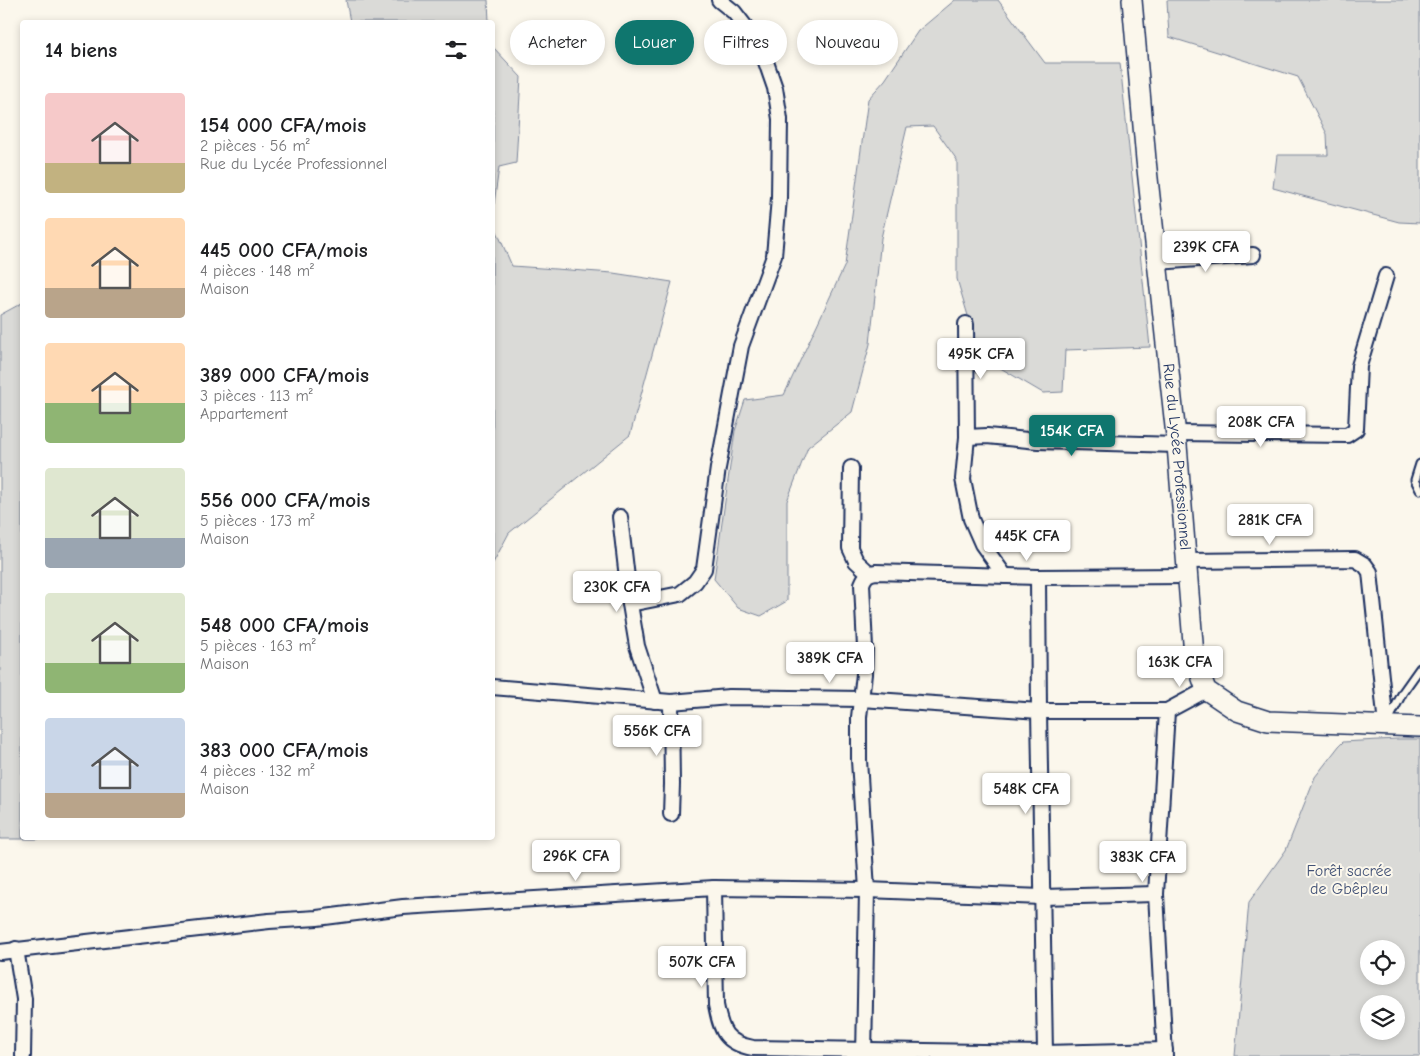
<!DOCTYPE html>
<html lang="fr">
<meta charset="utf-8">
<style>
:root{--surface:#fff;--page:#f2f2f2;--text:#202124;--muted:#757577;--accent:#0f766e}
body{margin:0;font-family:"Comic Neue",sans-serif;background:var(--page);color:var(--text);height:100vh;display:flex;flex-direction:column;font-size:19px;white-space:nowrap}
*{box-sizing:border-box;margin:0}
p{font-size:16px;color:var(--muted)}
.icon{flex:none;width:28px;height:28px;fill:none;stroke:currentColor;stroke-width:2;stroke-linecap:round;stroke-linejoin:round}
.map{position:relative;flex:1;overflow:hidden}
.side{position:absolute;left:20px;top:20px;width:475px;height:820px;display:flex;flex-direction:column;background:var(--surface);border-radius:5px;box-shadow:0 2px 8px #0003}
.side>*{flex:none}
.hud{position:absolute;left:510px;top:20px;width:475px;height:45px;display:flex;gap:10px}
.controls{position:absolute;left:1360px;top:940px;display:grid;gap:10px}
.controls a{display:grid;place-items:center;width:45px;height:45px;border-radius:50%;background:var(--surface);box-shadow:0 2px 8px #0003;font-size:25px}
.price{position:absolute;translate:-50% -42px;padding:0 11px;border-radius:5px;background:#fff;color:#222;font-size:16px;line-height:32px;filter:drop-shadow(0 1px 2px #0008)}
.price::after{content:'';position:absolute;left:50%;top:30px;width:15px;height:11px;margin-left:-8px;background:inherit;clip-path:polygon(0 0,100% 0,50% 100%)}
.price.on{background:var(--accent);color:#fff}
ul{padding:0;list-style:none}
li{display:flex;align-items:center;gap:15px;height:125px;padding:0 25px}
li span{display:grid;place-items:center;flex:none;width:140px;height:100px;border-radius:5px;color:#555}
li>.icon{margin-inline-start:auto}
span .icon{width:60px;height:60px;fill:#fffc;stroke-width:1}
li b{font-size:21px}
h2{display:flex;justify-content:space-between;align-items:center;height:60px;padding:0 25px;font-size:21px}
.tag{padding:0 18px;border-radius:22px;background:var(--surface);box-shadow:0 2px 8px #0003;font-size:18px;line-height:45px}
.tag.on{background:var(--accent);color:#fff}
.map>svg:first-child{display:block}
.green{fill:#dadad7;stroke:#7a849a;fill-rule:evenodd}
.lines{fill:none;stroke-linecap:round;stroke-linejoin:round}
.lane-casing{stroke:#1b2f5e;stroke-width:11}
.street-casing{stroke:#1b2f5e;stroke-width:18}
.secondary-casing{stroke:#1b2f5e;stroke-width:22}
.lane{stroke:#fbf7ec;stroke-width:7}
.street{stroke:#fbf7ec;stroke-width:14}
.secondary{stroke:#fbf7ec;stroke-width:19}
.labels{text-anchor:middle;dominant-baseline:central;stroke-width:4;stroke-linejoin:round;paint-order:stroke}
.street-label{font-size:16px;fill:#1b2f5e;stroke:#fbf7ec}
.park-label{font-size:16px;fill:#415176;stroke:#fbf7ec}
</style>
<div class="map">
<svg width="1420" height="1056" viewBox="0 0 1420 1056">
<rect width="100%" height="100%" fill="#fbf7ec"/>
<filter id="ink" filterUnits="userSpaceOnUse"><feTurbulence type="fractalNoise" baseFrequency=".02" numOctaves="2"/><feDisplacementMap in="SourceGraphic" scale="10" xChannelSelector="R" yChannelSelector="G"/><feConvolveMatrix kernelMatrix="1 2 1 2 8 2 1 2 1" color-interpolation-filters="sRGB"/></filter>
<g filter="url(#ink)">
<g class="green">
<polygon points="346,0 488,0 489,22 350,22"/>
<polygon points="955,0 998,0 1045,63 1120,63 1150,347 1065,350 1063,392 1043,393 980,356 957,279 957,160 933,126 907,127 881,238 870,344 852,412 808,447 787,501 787,601 761,616 738,608 714,579 735,431 745,400 784,395 845,265 868,99 885,80 918,31"/>
<polygon points="1167,0 1420,0 1420,223 1399,222 1273,188 1277,155 1328,155 1327,134 1298,77 1169,37"/>
<polygon points="493,47 521,77 516,163 499,167 493,212"/>
<polygon points="492,220 512,266 613,273 672,282 630,435 509,533 493,563"/>
<polygon points="22,303 22,838 40,838 39,839 0,839 0,315"/>
<path d="M1396 739H1420V1056H1235L1249 902 1286 850 1315 777 1339 746 1343 742ZM1369 949H1396V976H1369ZM1369 1004H1396V1031H1369Z"/>
</g>
<g class="lines">
<g class="lane-casing">
<g id="lane">
<polyline points="1420,464 1415,480 1420,490"/>
<polyline points="1388,721 1403,692 1420,668"/>
</g>
</g>
<g class="street-casing">
<g id="street">
<polyline points="1157,262 1253,255"/>
<polyline points="966,324 967,437 963,479 971,519 982,544 1005,576"/>
<polyline points="1176,433 1347,435 1356,429 1359,366 1386,276"/>
<polyline points="967,437 987,436 1038,441 1177,445"/>
<polyline points="851,468 850,548 856,561 869,573"/>
<polyline points="620,517 630,604 637,646 655,701"/>
<polyline points="1186,561 1355,559 1365,565 1370,572 1386,725"/>
<polyline points="1038,577 1039,711 1045,1053"/>
<polyline points="630,604 680,594 695,582 704,569 718,468 741,346 774,256 779,198 780,119 775,88 766,62 754,38 734,12 719,0"/>
<polyline points="492,687 671,702 729,697 861,699 1039,711 1167,711 1206,690"/>
<polyline points="671,814 672,784 671,702"/>
<path d="M714 888 716 1005C721 1031 725 1043 753 1048L1045 1053 1165 1050"/>
<polyline points="16,949 24,999 23,1056"/>
<polyline points="0,952 269,921 317,918 403,907 714,888 867,890 1042,897 1156,894"/>
<path d="M864 1056 867 890 859 760V717L864 674 865 648 862 584C865 576 868 573 876 572L1038 577 1188 576"/>
<polyline points="1165,1056 1156,894 1167,711"/>
</g>
</g>
<g class="secondary-casing">
<g id="secondary">
<path id="s1" d="M1132 0 1146 160 1177 445 1194 655 1206 690 1237 711 1268 721 1420 727"/>
</g>
</g>
<use href="#lane" class="lane"/>
<use href="#street" class="street"/>
<use href="#secondary" class="secondary"/>
</g>
</g>
<g class="labels">
<g class="street-label">
<text stroke="none"><textPath href="#s1" startOffset="459">Rue du Lycée Professionnel</textPath></text>
</g>
<g class="park-label">
<text x="1349" y="871">Forêt sacrée<tspan x="1349" dy="18">de Gbêpleu</tspan></text>
</g>
</g>
</svg>
<div class="controls">
<a><svg class="icon" aria-label="locate" viewBox="0 0 24 24"><circle cx="12" cy="12" r="6"/><path d="M12 2v4M12 18v4M2 12h4M18 12h4"/></svg></a>
<a><svg class="icon" aria-label="layers" viewBox="0 0 24 24"><path d="M12 4l9 5-9 5-9-5zM3 14l9 5 9-5"/></svg></a>
</div>
<b class="price" style="left:1206px;top:273px">239K CFA</b>
<b class="price" style="left:981px;top:380px">495K CFA</b>
<b class="price" style="left:1261px;top:448px">208K CFA</b>
<b class="price on" style="left:1072px;top:457px">154K CFA</b>
<b class="price" style="left:1270px;top:546px">281K CFA</b>
<b class="price" style="left:1027px;top:562px">445K CFA</b>
<b class="price" style="left:617px;top:613px">230K CFA</b>
<b class="price" style="left:830px;top:684px">389K CFA</b>
<b class="price" style="left:1180px;top:688px">163K CFA</b>
<b class="price" style="left:657px;top:757px">556K CFA</b>
<b class="price" style="left:1026px;top:815px">548K CFA</b>
<b class="price" style="left:576px;top:882px">296K CFA</b>
<b class="price" style="left:1143px;top:883px">383K CFA</b>
<b class="price" style="left:702px;top:988px">507K CFA</b>
<div class="hud">
<a class="tag">Acheter</a>
<a class="tag on">Louer</a>
<a class="tag">Filtres</a>
<a class="tag">Nouveau</a>
</div>
<section class="side">
<h2>14 biens<svg class="icon" aria-label="filters" viewBox="0 0 24 24"><path d="M4 7h16M4 17h16"/><circle cx="9" cy="7" r="2"/><circle cx="15" cy="17" r="2"/></svg></h2>
<ul>
<li><span style="background:linear-gradient(#f6c9c9 70%,#c2b280 0)"><svg class="icon" aria-label="home" viewBox="0 0 24 24"><path d="M3 11l9-7 9 7M6 9v11h12V9"/></svg></span><div><b>154 000 CFA/mois</b><p>2 pièces · 56 m²</p><p>Rue du Lycée Professionnel</p></div></li>
<li><span style="background:linear-gradient(#ffd9b3 70%,#b9a48a 0)"><svg class="icon" aria-label="home" viewBox="0 0 24 24"><path d="M3 11l9-7 9 7M6 9v11h12V9"/></svg></span><div><b>445 000 CFA/mois</b><p>4 pièces · 148 m²</p><p>Maison</p></div></li>
<li><span style="background:linear-gradient(#ffd9b3 60%,#8fb573 0)"><svg class="icon" aria-label="home" viewBox="0 0 24 24"><path d="M3 11l9-7 9 7M6 9v11h12V9"/></svg></span><div><b>389 000 CFA/mois</b><p>3 pièces · 113 m²</p><p>Appartement</p></div></li>
<li><span style="background:linear-gradient(#dfe7d0 70%,#9aa5b1 0)"><svg class="icon" aria-label="home" viewBox="0 0 24 24"><path d="M3 11l9-7 9 7M6 9v11h12V9"/></svg></span><div><b>556 000 CFA/mois</b><p>5 pièces · 173 m²</p><p>Maison</p></div></li>
<li><span style="background:linear-gradient(#dfe7d0 70%,#8fb573 0)"><svg class="icon" aria-label="home" viewBox="0 0 24 24"><path d="M3 11l9-7 9 7M6 9v11h12V9"/></svg></span><div><b>548 000 CFA/mois</b><p>5 pièces · 163 m²</p><p>Maison</p></div></li>
<li><span style="background:linear-gradient(#c9d6e8 75%,#b9a48a 0)"><svg class="icon" aria-label="home" viewBox="0 0 24 24"><path d="M3 11l9-7 9 7M6 9v11h12V9"/></svg></span><div><b>383 000 CFA/mois</b><p>4 pièces · 132 m²</p><p>Maison</p></div></li>
</ul>
</section>
</div>
